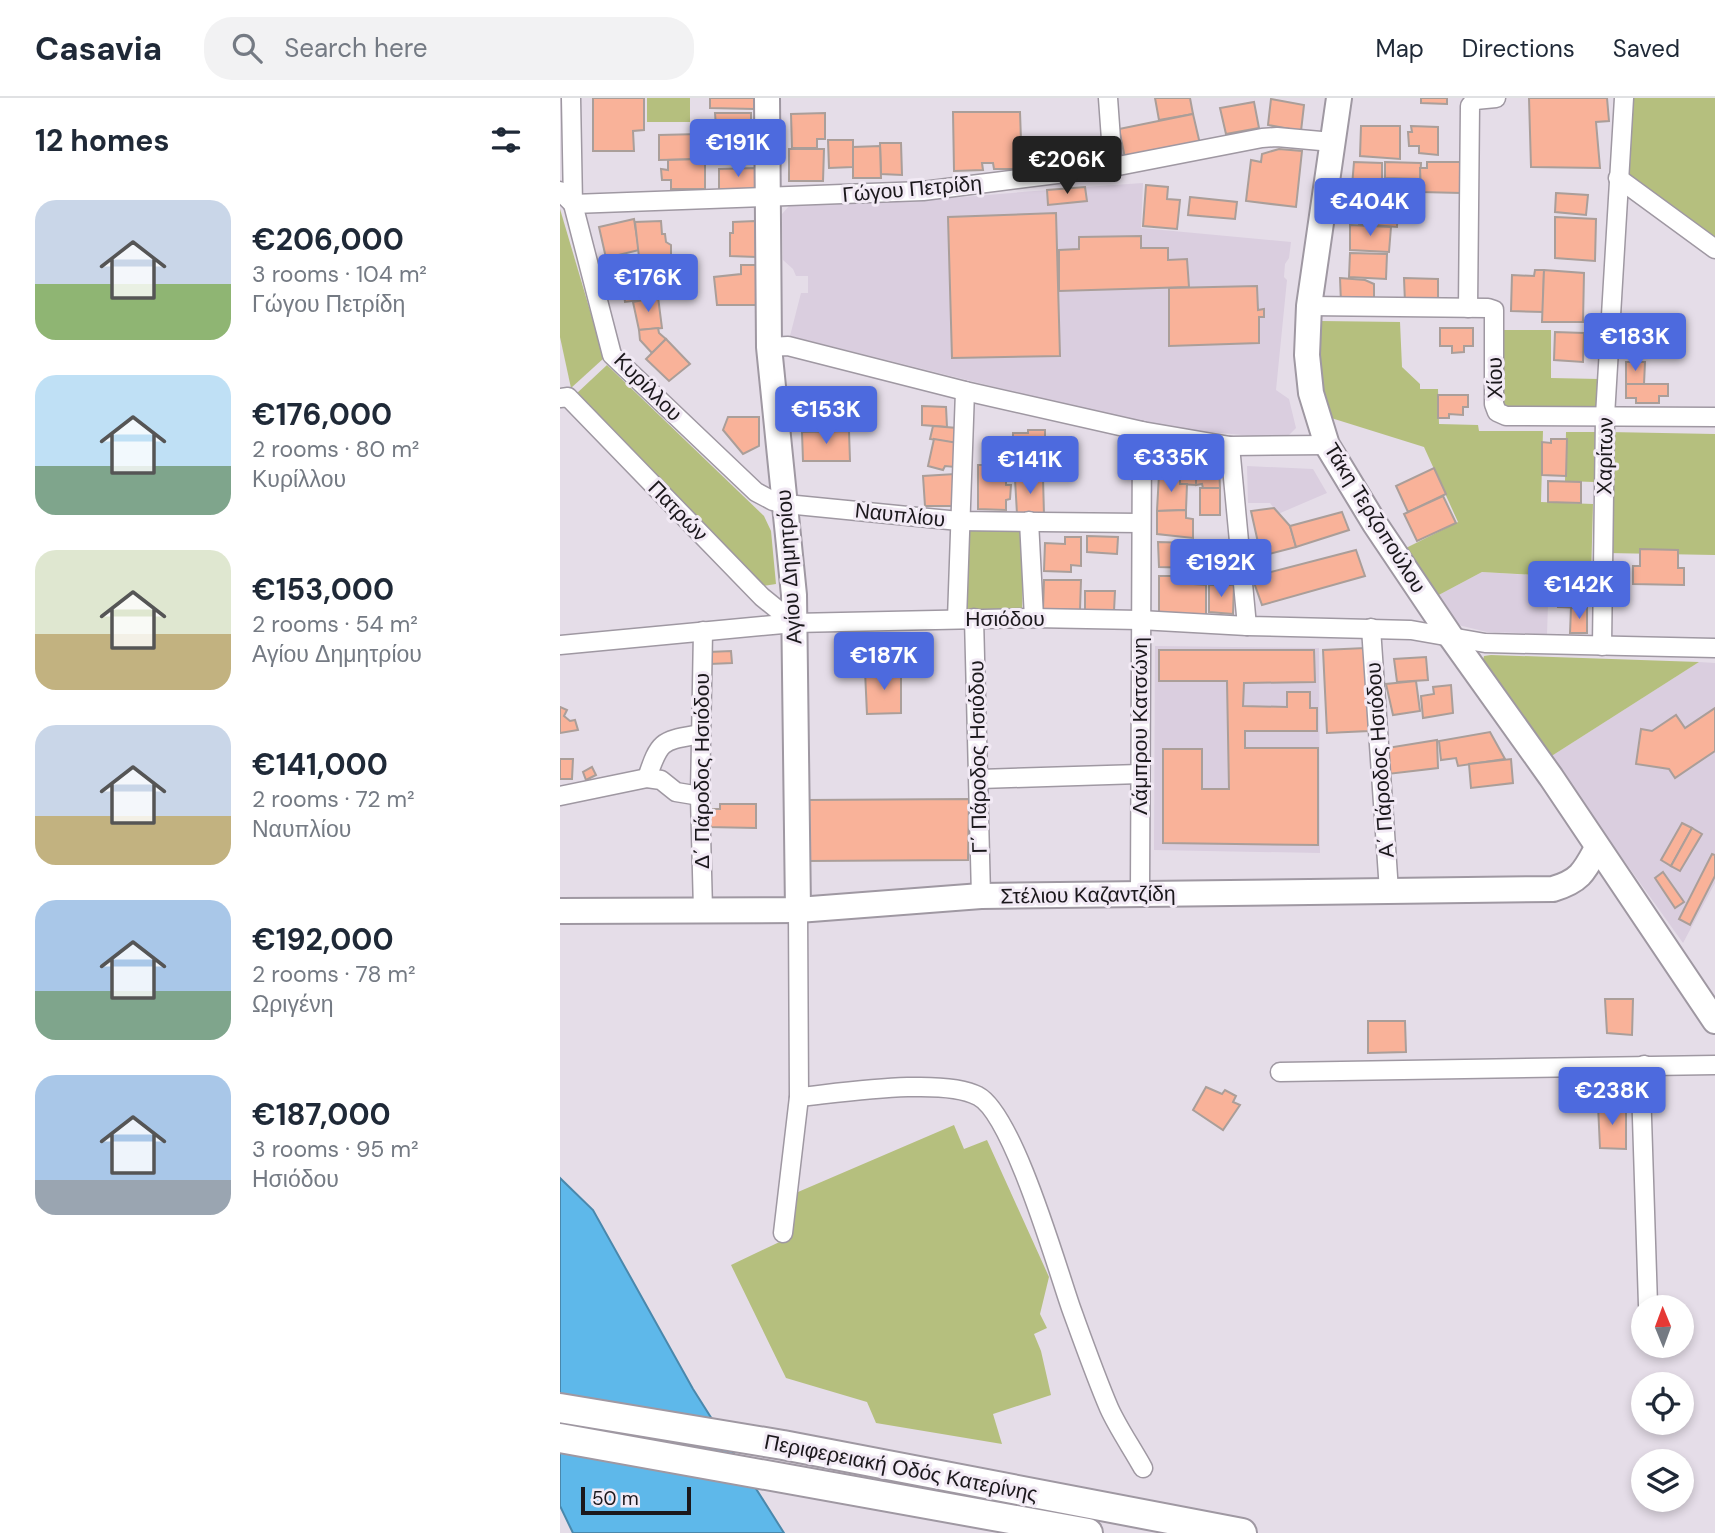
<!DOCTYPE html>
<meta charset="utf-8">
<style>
:root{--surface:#fff;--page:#f2f2f3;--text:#1f2937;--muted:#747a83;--line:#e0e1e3;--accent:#4d6ade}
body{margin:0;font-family:"DM Sans",sans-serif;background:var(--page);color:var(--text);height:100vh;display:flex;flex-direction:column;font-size:26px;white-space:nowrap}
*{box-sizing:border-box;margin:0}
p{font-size:23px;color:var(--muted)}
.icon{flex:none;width:38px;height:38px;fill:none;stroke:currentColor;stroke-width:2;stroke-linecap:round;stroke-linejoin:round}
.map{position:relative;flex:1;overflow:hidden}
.side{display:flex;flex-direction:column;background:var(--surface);width:560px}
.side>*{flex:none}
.needle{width:46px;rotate:359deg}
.tools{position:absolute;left:1071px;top:1197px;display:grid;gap:14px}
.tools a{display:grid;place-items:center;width:63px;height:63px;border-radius:50%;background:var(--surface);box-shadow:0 4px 10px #0003;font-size:35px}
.scale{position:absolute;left:21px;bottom:18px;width:110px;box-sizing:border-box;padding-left:7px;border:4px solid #1b181c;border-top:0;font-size:19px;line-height:24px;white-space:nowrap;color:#1b181c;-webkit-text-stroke:5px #f2eaf5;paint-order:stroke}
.price{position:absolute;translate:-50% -60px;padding:0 16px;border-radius:7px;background:var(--accent);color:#fff;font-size:23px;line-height:46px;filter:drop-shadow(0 2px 4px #0008)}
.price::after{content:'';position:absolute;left:50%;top:42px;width:21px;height:16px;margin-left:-10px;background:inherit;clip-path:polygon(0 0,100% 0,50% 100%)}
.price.current{background:#222;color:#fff}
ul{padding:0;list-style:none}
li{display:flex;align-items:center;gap:21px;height:175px;padding:0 35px}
li span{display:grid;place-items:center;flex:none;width:196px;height:140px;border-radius:21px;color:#555}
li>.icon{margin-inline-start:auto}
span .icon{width:84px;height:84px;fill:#fffc;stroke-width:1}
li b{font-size:30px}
h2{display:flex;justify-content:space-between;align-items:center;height:84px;padding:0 35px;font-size:30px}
header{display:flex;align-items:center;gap:42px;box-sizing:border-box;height:98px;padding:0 35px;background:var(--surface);border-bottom:2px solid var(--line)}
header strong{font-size:33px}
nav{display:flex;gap:38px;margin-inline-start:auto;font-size:24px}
.search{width:490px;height:63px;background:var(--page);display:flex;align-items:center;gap:18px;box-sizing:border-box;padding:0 24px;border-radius:28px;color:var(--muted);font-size:26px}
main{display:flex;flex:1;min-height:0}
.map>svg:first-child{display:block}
.built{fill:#dacedf}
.green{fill:#b5bf7e}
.water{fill:#5eb8ea;stroke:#4a88ac;stroke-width:2}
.building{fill:#f9b299;stroke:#aa9e99;stroke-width:2}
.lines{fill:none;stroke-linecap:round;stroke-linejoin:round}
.street-casing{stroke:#9f98a2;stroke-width:21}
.secondary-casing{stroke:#9f98a2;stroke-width:28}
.primary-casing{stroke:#9f98a2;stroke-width:32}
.street{stroke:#fff;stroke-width:18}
.secondary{stroke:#fff;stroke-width:24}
.primary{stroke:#fff;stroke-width:28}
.labels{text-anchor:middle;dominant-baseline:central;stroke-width:6;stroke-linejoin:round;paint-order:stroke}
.street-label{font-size:21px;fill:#1b181c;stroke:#f2eaf5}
</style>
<header>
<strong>Casavia</strong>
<div class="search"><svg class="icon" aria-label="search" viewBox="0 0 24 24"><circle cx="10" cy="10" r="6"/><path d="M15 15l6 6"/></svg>Search here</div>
<nav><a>Map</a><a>Directions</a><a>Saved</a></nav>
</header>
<main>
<section class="side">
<h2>12 homes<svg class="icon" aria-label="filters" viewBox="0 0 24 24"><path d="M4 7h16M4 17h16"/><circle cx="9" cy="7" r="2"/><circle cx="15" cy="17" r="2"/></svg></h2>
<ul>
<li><span style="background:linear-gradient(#c9d6e8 60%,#8fb573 0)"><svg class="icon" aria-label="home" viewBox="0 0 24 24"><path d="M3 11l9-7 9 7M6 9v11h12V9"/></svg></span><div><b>€206,000</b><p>3 rooms · 104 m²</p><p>Γώγου Πετρίδη</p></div></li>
<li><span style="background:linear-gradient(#bfe0f5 65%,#7fa58c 0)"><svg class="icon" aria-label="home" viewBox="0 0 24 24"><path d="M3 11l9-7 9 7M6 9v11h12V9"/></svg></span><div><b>€176,000</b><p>2 rooms · 80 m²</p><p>Κυρίλλου</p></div></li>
<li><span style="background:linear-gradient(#dfe7d0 60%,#c2b280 0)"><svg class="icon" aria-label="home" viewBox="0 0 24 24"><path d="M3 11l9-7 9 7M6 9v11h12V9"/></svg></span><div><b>€153,000</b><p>2 rooms · 54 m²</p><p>Αγίου Δημητρίου</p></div></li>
<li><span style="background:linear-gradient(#c9d6e8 65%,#c2b280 0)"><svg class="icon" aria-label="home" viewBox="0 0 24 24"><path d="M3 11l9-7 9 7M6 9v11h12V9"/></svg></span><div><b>€141,000</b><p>2 rooms · 72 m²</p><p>Ναυπλίου</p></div></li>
<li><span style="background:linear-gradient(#a9c7e8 65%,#7fa58c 0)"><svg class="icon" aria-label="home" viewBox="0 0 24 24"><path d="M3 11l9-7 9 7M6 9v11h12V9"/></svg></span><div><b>€192,000</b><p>2 rooms · 78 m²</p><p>Ωριγένη</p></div></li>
<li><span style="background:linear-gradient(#a9c7e8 75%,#9aa5b1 0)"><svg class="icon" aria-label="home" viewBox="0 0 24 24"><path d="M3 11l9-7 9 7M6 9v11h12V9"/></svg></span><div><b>€187,000</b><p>3 rooms · 95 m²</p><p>Ησιόδου</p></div></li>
</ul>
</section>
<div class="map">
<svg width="1155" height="1435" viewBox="0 0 1155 1435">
<rect width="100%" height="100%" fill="#e5dde8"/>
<g class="built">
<polygon points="583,85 581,130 731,144 729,160 725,166 724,179 727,182 716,292 729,301 736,330 725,341 596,329 230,238 241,195 248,195 248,178 236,178 233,171 223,162 222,116 230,107 378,101 487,92 488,106 526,103 525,89"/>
<polygon points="687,368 753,371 767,395 718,416 710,405 688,405"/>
<polygon points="922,474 989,478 987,536 927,534 894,526 875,499"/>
<polygon points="595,548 759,550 760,755 594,752"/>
<polygon points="1139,564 1155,565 1155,785 1123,845 990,659"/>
</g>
<g class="green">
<rect x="87" y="0" width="43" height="24"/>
<polygon points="1073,0 1155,0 1155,140 1063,72 1070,63"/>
<polygon points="0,111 44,260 11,290 0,239"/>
<polygon points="761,223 840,224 842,269 860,286 860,291 878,291 879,326 918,327 919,333 983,333 981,404 1033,406 1031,480 922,474 875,499 844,451 898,424 864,349 768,319 759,275"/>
<polygon points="940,232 991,232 991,280 1039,281 1039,311 951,311 944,308 940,303"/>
<polygon points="47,267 204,418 211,433 216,486 203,488 16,296"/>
<polygon points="1006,334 1035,334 1034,384 1005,383"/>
<polygon points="1049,334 1155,336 1155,457 1047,455"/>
<polygon points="405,430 464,430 462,516 400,514"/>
<polygon points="931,557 1139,564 990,659 922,566 924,558"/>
<polygon points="394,1027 404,1051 427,1042 489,1179 480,1216 487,1230 474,1236 481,1253 491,1297 433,1316 442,1346 316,1325 307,1304 226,1280 171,1167 230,1139 231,1097"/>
</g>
<polygon class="water" points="0,1080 33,1112 133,1291 224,1435 13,1435 0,1408"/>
<g class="building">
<polygon points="33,0 84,0 84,32 73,33 74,53 33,53"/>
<polygon points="150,0 194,0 194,11 150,10"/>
<polygon points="595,0 630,0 633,16 599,22"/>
<polygon points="861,0 887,0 887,6 861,5"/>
<polygon points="969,0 1047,0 1049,23 1036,24 1040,70 971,69"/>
<polygon points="711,1 744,7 741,33 708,27"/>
<polygon points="694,4 699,30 666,36 660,10"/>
<polygon points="393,14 460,14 462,71 434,71 433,65 422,65 423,72 394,73"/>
<polygon points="155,15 191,15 191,43 164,43 164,29 156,29"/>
<polygon points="265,15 265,41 257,41 257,50 232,50 231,16"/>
<polygon points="633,16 640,46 565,60 559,31"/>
<polygon points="801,28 840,28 840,61 800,58"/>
<polygon points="851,28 878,29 878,57 859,55 859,48 849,48 848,34 852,34"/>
<polygon points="140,36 141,61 99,62 99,37"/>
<polygon points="268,42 293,42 293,69 269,70"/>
<polygon points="169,43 195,43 195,57 169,58"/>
<polygon points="320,45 341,45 342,77 321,76"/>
<polygon points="320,48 321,80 293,80 293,49"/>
<polygon points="229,51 264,51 263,83 229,83"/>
<polygon points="719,51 742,53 736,109 686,103 691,62 701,64 702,56"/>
<polygon points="141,61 145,61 145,91 111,91 111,82 102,82 101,71 108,72 108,62"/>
<polygon points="794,64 822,65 822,89 792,88"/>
<polygon points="825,64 861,65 860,81 825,80"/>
<polygon points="867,64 904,64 904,80 900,80 901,95 861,94 860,70 867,70"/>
<polygon points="197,70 197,91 159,92 159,71"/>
<polygon points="586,87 608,89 607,101 620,102 617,131 583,128"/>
<polygon points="525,89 527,103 488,107 487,92"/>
<polygon points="996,95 1028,97 1026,117 995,114"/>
<polygon points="630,99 677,104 675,121 628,117"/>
<polygon points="812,101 813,106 820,106 819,103 838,103 837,129 799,126 799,102"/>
<polygon points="496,115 500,258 392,260 388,119"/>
<polygon points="995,119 1036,121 1035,163 995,160"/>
<polygon points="74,121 79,152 46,160 39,129"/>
<polygon points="101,123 102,136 105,136 106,144 111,147 111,166 87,169 87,159 79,159 75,124"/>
<polygon points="195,123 196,159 170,158 170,135 173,135 173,124"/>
<polygon points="790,127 831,129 829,154 790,152"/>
<polygon points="581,138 581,150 608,150 608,162 627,161 629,189 499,193 499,152 519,151 519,139"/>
<polygon points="790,155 827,156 826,181 789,179"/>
<polygon points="181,167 199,167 201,207 157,207 154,179 181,176"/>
<polygon points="82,171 84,188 88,187 90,201 65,204 61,174"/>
<polygon points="975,172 984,172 983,214 951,213 952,177 974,178"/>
<polygon points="984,172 1024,175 1023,224 982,224"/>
<polygon points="780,180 805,182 814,186 814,206 781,205"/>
<polygon points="844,180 878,181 878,206 845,205"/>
<polygon points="697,188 698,212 704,211 704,219 699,219 699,245 609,248 609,190"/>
<polygon points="98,199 102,230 79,232 73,204"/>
<polygon points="98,230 99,235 106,241 92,255 80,242 79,232"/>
<polygon points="880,230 913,230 913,248 904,248 904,254 892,255 892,248 880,248"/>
<polygon points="995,234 1024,235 1023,264 994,262"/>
<polygon points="106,241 130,266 109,283 86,261"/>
<polygon points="1066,264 1085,264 1084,286 1066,286"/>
<polygon points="1066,286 1108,286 1108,298 1099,298 1099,305 1076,305 1076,300 1066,300"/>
<polygon points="878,297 908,297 908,309 903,309 903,317 889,316 889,320 878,320"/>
<polygon points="362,308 386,309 387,329 362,327"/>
<polygon points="273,316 273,330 238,332 239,317"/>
<polygon points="168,319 199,319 199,348 183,356 163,332"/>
<polygon points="373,328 397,330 395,345 370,341"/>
<polygon points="468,332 485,332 485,339 489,339 490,367 453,367 453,335 468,335"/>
<polygon points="289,333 290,363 243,363 242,334"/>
<polygon points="374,341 398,345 395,369 385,368 383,372 368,368"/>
<polygon points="991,341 1007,341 1006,378 982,377 982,344 991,345"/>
<polygon points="599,360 619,360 619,363 636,363 636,387 620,386 620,377 599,376"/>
<polygon points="418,367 446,367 446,387 451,387 450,401 446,402 446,412 418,411"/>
<polygon points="636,367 659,369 660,390 643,390 642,386 636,387"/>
<polygon points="874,370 886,396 848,414 836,388"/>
<polygon points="395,376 395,408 365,408 363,378"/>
<polygon points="599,376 620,377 620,386 627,386 626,412 597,413"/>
<polygon points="483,380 484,417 457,416 455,381"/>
<polygon points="988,383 1021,384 1021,405 988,404"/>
<rect x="640" y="390" width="20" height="27"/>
<polygon points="883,398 896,425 857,443 844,416"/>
<polygon points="714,410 730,428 736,449 701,458 691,413"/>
<polygon points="626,412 626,420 633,421 633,440 597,436 597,413"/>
<polygon points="782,414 789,432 736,449 730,428"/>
<polygon points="527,438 558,439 557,456 527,454"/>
<polygon points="505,439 521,439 521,468 511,467 511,474 484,473 485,445 505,446"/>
<polygon points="598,444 632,445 633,470 599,469"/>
<polygon points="1080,451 1118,452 1118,470 1124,470 1124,487 1073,486 1073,468 1080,468"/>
<polygon points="796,452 805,478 702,507 692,479"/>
<polygon points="666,463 669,463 670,481 641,480 641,464"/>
<polygon points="599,478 633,478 634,486 646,487 646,517 599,516"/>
<polygon points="996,478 1027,480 1025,494 995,493"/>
<polygon points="484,482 521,482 520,512 483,511"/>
<polygon points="649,487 674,487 673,516 649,514"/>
<polygon points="525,493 555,493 554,513 525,513"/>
<polygon points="999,493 1028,495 1027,510 998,509"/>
<polygon points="1011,510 1027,510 1027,535 1010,535"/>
<polygon points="805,550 809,633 767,635 763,552"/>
<polygon points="599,552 754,552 755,584 684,585 683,608 727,609 727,594 750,594 750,610 757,610 757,633 685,633 685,650 758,650 758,747 603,745 603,651 642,651 642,691 669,691 667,583 599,583"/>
<polygon points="171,553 172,565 150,566 149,554"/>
<polygon points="866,559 868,582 837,584 834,561"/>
<polygon points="341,571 341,615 307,616 305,573"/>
<polygon points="856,583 860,613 833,617 826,586"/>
<polygon points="891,587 893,615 863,620 861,598 874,596 873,589"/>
<polygon points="0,609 7,612 4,618 10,623 15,622 18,632 0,635"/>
<polygon points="1155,610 1155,653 1115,680 1109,671 1076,666 1081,631 1092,633 1116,617 1125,630"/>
<polygon points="930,634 945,661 898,668 896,660 881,662 879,643"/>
<polygon points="877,642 878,670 828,676 827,650"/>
<polygon points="0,661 13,661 12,681 0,681"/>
<polygon points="951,661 953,685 911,690 909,666"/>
<polygon points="32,669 36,677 26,682 23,674"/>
<polygon points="409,701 408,762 246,763 247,702"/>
<polygon points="160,706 196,706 196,730 148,729 148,711 160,711"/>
<polygon points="1122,725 1132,730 1111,768 1101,762"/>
<polygon points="1132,730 1142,736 1120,773 1111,768"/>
<polygon points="1152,756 1155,757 1155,778 1130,827 1119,821"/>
<polygon points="1103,774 1124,804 1115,810 1095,780"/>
<polygon points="1045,901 1073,901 1072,937 1047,935"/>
<polygon points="808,923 845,923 846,954 808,955"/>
<polygon points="646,989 662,996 665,992 676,998 673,1004 680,1007 663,1032 633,1012"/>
<polygon points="1038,1007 1066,1008 1066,1051 1040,1050"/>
</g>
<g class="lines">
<g class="street-casing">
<g id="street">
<polyline points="11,0 13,106 52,257 196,394 213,403 226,406 399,423 581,425"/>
<polyline points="548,0 553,69"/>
<polyline points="1058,80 1155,151"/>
<polyline points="0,93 13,106 363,93 553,69 702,40 717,39 772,44"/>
<polyline points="749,208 928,210 934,212 934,306 937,314 946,318 1155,319"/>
<polyline points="908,210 910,8 915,2 936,0"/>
<polyline points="209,249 228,248 405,293 582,333 670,348 767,347"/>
<polyline points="0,300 8,299 202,499 234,525"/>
<polyline points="670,348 687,528"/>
<polyline points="469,423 474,520"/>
<polyline points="414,520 421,798"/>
<polyline points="397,521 405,293"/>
<polyline points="811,530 829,793"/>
<polyline points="143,533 140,698 143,812"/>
<polyline points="0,547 234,525 474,520 580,522 687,528 851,532 925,545 1155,550"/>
<polyline points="1042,548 1045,318 1064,0"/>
<path d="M87 680C100 641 102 643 141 636"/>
<polyline points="420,681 580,676"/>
<polyline points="0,698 87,680 101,682 116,694 140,698"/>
<polyline points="580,796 582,333"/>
<polyline points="1084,967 1081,989 1088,1207"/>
<polyline points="720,974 1155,967"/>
<path d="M239 999C281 995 383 979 418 998 453 1016 497 1170 511 1210 523 1243 535 1277 549 1310 558 1330 572 1350 583 1370"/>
<polyline points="223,1135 239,999 238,812"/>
</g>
</g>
<g class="secondary-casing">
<g id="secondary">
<polyline points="207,0 209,249 234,497 238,812"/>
<polyline points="779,0 749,208 747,257 751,295 767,347 815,426 891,539 991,679 1155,923"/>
<path d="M0 813 238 812 421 798 993 791C1020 783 1024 774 1037 750"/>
</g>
</g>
<g class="primary-casing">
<g id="primary">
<polyline points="0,1310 223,1347 682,1435"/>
<polyline points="0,1340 528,1435"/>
</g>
</g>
<use href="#street" class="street"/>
<use href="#secondary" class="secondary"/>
<use href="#primary" class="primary"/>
</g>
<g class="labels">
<g class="street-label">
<text transform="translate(352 91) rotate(-5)">Γώγου Πετρίδη</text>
<text transform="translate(935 280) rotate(-91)">Χίου</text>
<text transform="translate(88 289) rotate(45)">Κυρίλλου</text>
<text transform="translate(1045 358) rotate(-89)">Χαρίτων</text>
<text transform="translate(118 413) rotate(46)">Πατρών</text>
<text transform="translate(340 417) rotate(6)">Ναυπλίου</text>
<text transform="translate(815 420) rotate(58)">Τάκη Τερζοπούλου</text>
<text transform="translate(229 469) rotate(-94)">Αγίου Δημητρίου</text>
<text x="445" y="521">Ησιόδου</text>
<text transform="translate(580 628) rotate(-90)">Λάμπρου Κατσώνη</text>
<text transform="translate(418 659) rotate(-91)">Γ΄ Πάροδος Ησιόδου</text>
<text transform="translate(820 662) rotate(-94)">Α΄ Πάροδος Ησιόδου</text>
<text transform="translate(142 673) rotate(-90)">Δ΄ Πάροδος Ησιόδου</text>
<text transform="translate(528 797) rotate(-1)">Στέλιου Καζαντζίδη</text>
<text transform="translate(341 1370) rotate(11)">Περιφερειακή Οδός Κατερίνης</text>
</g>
</g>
</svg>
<div class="tools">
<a><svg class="needle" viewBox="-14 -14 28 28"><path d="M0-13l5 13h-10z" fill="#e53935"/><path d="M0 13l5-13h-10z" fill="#747a83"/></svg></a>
<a><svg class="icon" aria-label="locate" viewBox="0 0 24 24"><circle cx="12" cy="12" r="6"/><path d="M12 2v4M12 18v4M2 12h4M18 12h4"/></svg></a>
<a><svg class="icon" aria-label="layers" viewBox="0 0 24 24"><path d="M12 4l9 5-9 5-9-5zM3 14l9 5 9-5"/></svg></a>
</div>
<div class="scale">50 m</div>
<b class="price" style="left:178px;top:81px">€191K</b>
<b class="price current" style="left:507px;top:98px">€206K</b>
<b class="price" style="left:810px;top:140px">€404K</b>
<b class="price" style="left:88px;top:216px">€176K</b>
<b class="price" style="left:1075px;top:275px">€183K</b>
<b class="price" style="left:266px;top:348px">€153K</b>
<b class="price" style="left:611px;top:396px">€335K</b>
<b class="price" style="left:470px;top:398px">€141K</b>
<b class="price" style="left:661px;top:501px">€192K</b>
<b class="price" style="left:1019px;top:523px">€142K</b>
<b class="price" style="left:324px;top:594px">€187K</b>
<b class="price" style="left:1052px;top:1029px">€238K</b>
</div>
</main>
